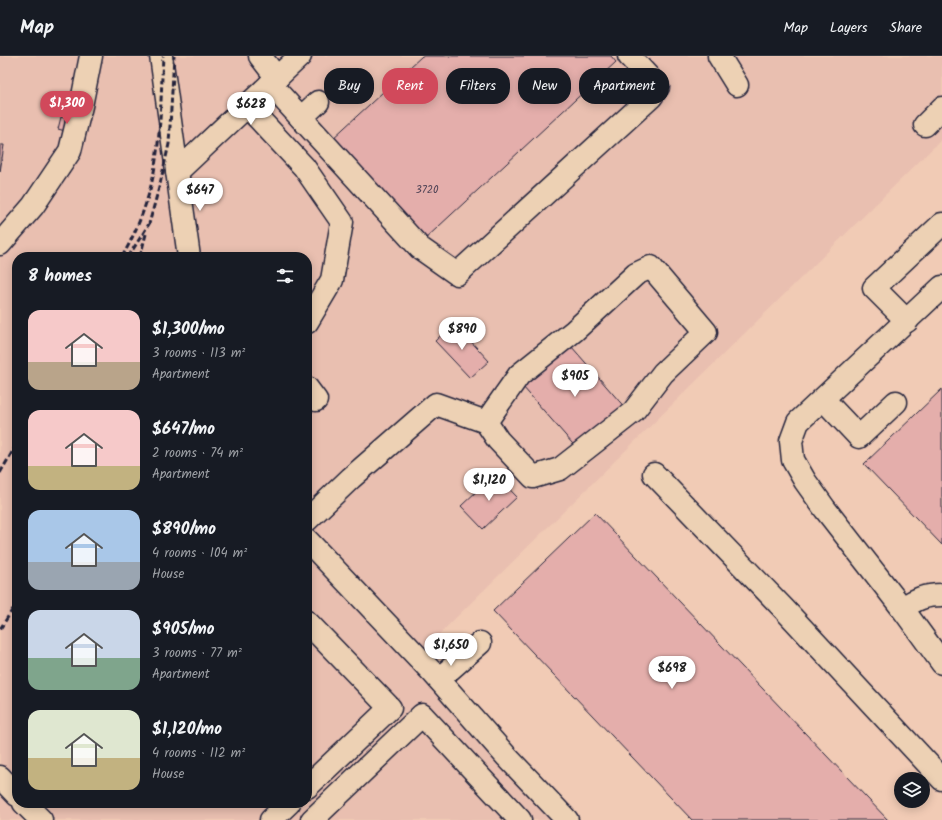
<!DOCTYPE html>
<meta charset="utf-8">
<style>
:root{--surface:#171b24;--page:#242831;--text:#f1f3f6;--muted:#9ea1a6;--line:#363941;--accent:#d1495b}
body{margin:0;font-family:Kalam,sans-serif;background:var(--page);color:var(--text);height:100vh;display:flex;flex-direction:column;font-size:15px;white-space:nowrap}
*{box-sizing:border-box;margin:0}
p{font-size:13px;color:var(--muted)}
.icon{flex:none;width:22px;height:22px;fill:none;stroke:currentColor;stroke-width:2;stroke-linecap:round;stroke-linejoin:round}
.map{position:relative;flex:1;overflow:hidden}
.details{position:absolute;left:12px;top:196px;width:300px;height:556px;display:flex;flex-direction:column;background:var(--surface);border-radius:16px;box-shadow:0 2px 10px #0003}
.details>*{flex:none}
.guide{position:absolute;left:324px;top:12px;width:380px;height:36px;display:flex;gap:8px}
.fabs{position:absolute;left:894px;top:716px;display:grid;gap:8px}
.fabs a{display:grid;place-items:center;width:36px;height:36px;border-radius:50%;background:var(--surface);box-shadow:0 2px 10px #0003;font-size:20px}
.price{position:absolute;translate:-50% -34px;padding:0 9px;border-radius:14px;background:#fff;color:#222;font-size:13px;line-height:26px;filter:drop-shadow(0 1px 2px #0008)}
.price::after{content:'';position:absolute;left:50%;top:24px;width:12px;height:9px;margin-left:-6px;background:inherit;clip-path:polygon(0 0,100% 0,50% 100%)}
.price.active{background:var(--accent);color:#fff}
ul{padding:0;list-style:none}
li{display:flex;align-items:center;gap:12px;height:100px;padding:0 16px}
li span{display:grid;place-items:center;flex:none;width:112px;height:80px;border-radius:12px;color:#555}
li>.icon{margin-inline-start:auto}
span .icon{width:48px;height:48px;fill:#fffc;stroke-width:1}
li b{font-size:17px}
h2{display:flex;justify-content:space-between;align-items:center;height:48px;padding:0 16px;font-size:17px}
.chip{padding:0 14px;border-radius:16px;background:var(--surface);box-shadow:0 2px 10px #0003;font-size:14px;line-height:36px}
.chip.active{background:var(--accent);color:#fff}
header{display:flex;align-items:center;gap:24px;box-sizing:border-box;height:56px;padding:0 20px;background:var(--surface);border-bottom:1px solid var(--line)}
header strong{font-size:19px}
nav{display:flex;gap:22px;margin-inline-start:auto;font-size:14px}
.map>svg:first-child{display:block}
.built{fill:#e9bfb0;fill-rule:evenodd}
.building{fill:#e4aeab;stroke:#22223b}
.lines{fill:none;stroke-linecap:round;stroke-linejoin:round}
.minor-casing{stroke:#22223b;stroke-width:25}
.minor{stroke:#edd1b4;stroke-width:22}
.rail{stroke:#22223b;stroke-width:3;stroke-dasharray:6 3;stroke-linecap:butt}
.labels{text-anchor:middle;dominant-baseline:central;stroke-width:3.5;stroke-linejoin:round;paint-order:stroke}
.number-label{font-size:11px;fill:#524557}
</style>
<header>
<strong>Map</strong>
<nav><a>Map</a><a>Layers</a><a>Share</a></nav>
</header>
<div class="map">
<svg width="942" height="764" viewBox="0 0 942 764">
<rect width="100%" height="100%" fill="#f1cbb5"/>
<filter id="ink" filterUnits="userSpaceOnUse"><feTurbulence type="fractalNoise" baseFrequency=".025" numOctaves="2"/><feDisplacementMap in="SourceGraphic" scale="8" xChannelSelector="R" yChannelSelector="G"/><feConvolveMatrix kernelMatrix="1 2 1 2 8 2 1 2 1" color-interpolation-filters="sRGB"/></filter>
<g filter="url(#ink)">
<path class="built" d="M0 0H942V83L418 599 577 764H0ZM17 201H307V747H17Z"/>
<g class="building">
<polygon points="422,0 611,0 616,6 424,184 331,84"/>
<polygon points="61,61 75,64 72,77 58,73"/>
<polygon points="0,89 4,89 0,116"/>
<polygon points="454,267 489,305 470,322 435,285"/>
<polygon points="571,290 627,354 579,395 523,331"/>
<polygon points="942,333 942,489 864,408"/>
<polygon points="495,418 517,441 483,473 461,450"/>
<polygon points="595,457 888,764 692,764 493,555"/>
</g>
<g class="lines">
<g class="minor-casing">
<g id="minor">
<polyline points="161,0 189,201"/>
<polyline points="260,0 277,22"/>
<polyline points="719,0 737,29"/>
<polyline points="270,28 420,192 457,218 651,41 658,31 629,0"/>
<polyline points="247,50 304,111 342,166 332,224 307,266"/>
<polyline points="301,62 318,46"/>
<polyline points="925,69 942,52"/>
<polyline points="177,116 300,0"/>
<polyline points="0,188 33,150 70,95 81,50 91,0"/>
<path d="M942 231 798 366 791 385 793 404 805 425 825 453 902 552C917 543 924 539 942 539"/>
<polyline points="907,265 874,232 942,168"/>
<polyline points="307,332 316,344"/>
<polyline points="823,343 859,381 896,346"/>
<polyline points="654,418 784,553 942,723"/>
<polyline points="307,464 351,422 436,348 486,366 519,319 574,275 636,218 651,211 706,276 663,317 633,356 560,413 533,421 498,384 486,366"/>
<polyline points="307,484 434,618 507,701 567,764"/>
<polyline points="902,552 942,607"/>
<polyline points="307,566 390,652 307,731"/>
<polyline points="439,623 480,587"/>
<polyline points="0,721 17,739"/>
<polyline points="24,747 41,764"/>
<polyline points="271,764 289,747"/>
<polyline points="312,764 422,659 520,764"/>
</g>
</g>
<use href="#minor" class="minor"/>
<g class="rail">
<path d="M122 201C138 173 150 141 155 110 161 74 161 36 163 0"/>
<polyline points="128,201 149,168 160,128 169,88 174,0"/>
<polyline points="140,201 146,178"/>
<polyline points="0,417 17,388"/>
<polyline points="0,573 17,547"/>
</g>
</g>
</g>
<g class="labels">
<g class="number-label">
<text x="427" y="134">3720</text>
</g>
</g>
</svg>
<div class="fabs">
<a><svg class="icon" aria-label="layers" viewBox="0 0 24 24"><path d="M12 4l9 5-9 5-9-5zM3 14l9 5 9-5"/></svg></a>
</div>
<b class="price active" style="left:67px;top:69px">$1,300</b>
<b class="price" style="left:251px;top:70px">$628</b>
<b class="price" style="left:200px;top:156px">$647</b>
<b class="price" style="left:462px;top:295px">$890</b>
<b class="price" style="left:575px;top:342px">$905</b>
<b class="price" style="left:489px;top:446px">$1,120</b>
<b class="price" style="left:451px;top:611px">$1,650</b>
<b class="price" style="left:672px;top:634px">$698</b>
<div class="guide">
<a class="chip">Buy</a>
<a class="chip active">Rent</a>
<a class="chip">Filters</a>
<a class="chip">New</a>
<a class="chip">Apartment</a>
</div>
<section class="details">
<h2>8 homes<svg class="icon" aria-label="filters" viewBox="0 0 24 24"><path d="M4 7h16M4 17h16"/><circle cx="9" cy="7" r="2"/><circle cx="15" cy="17" r="2"/></svg></h2>
<ul>
<li><span style="background:linear-gradient(#f6c9c9 65%,#b9a48a 0)"><svg class="icon" aria-label="home" viewBox="0 0 24 24"><path d="M3 11l9-7 9 7M6 9v11h12V9"/></svg></span><div><b>$1,300/mo</b><p>3 rooms · 113 m²</p><p>Apartment</p></div></li>
<li><span style="background:linear-gradient(#f6c9c9 70%,#c2b280 0)"><svg class="icon" aria-label="home" viewBox="0 0 24 24"><path d="M3 11l9-7 9 7M6 9v11h12V9"/></svg></span><div><b>$647/mo</b><p>2 rooms · 74 m²</p><p>Apartment</p></div></li>
<li><span style="background:linear-gradient(#a9c7e8 65%,#9aa5b1 0)"><svg class="icon" aria-label="home" viewBox="0 0 24 24"><path d="M3 11l9-7 9 7M6 9v11h12V9"/></svg></span><div><b>$890/mo</b><p>4 rooms · 104 m²</p><p>House</p></div></li>
<li><span style="background:linear-gradient(#c9d6e8 60%,#7fa58c 0)"><svg class="icon" aria-label="home" viewBox="0 0 24 24"><path d="M3 11l9-7 9 7M6 9v11h12V9"/></svg></span><div><b>$905/mo</b><p>3 rooms · 77 m²</p><p>Apartment</p></div></li>
<li><span style="background:linear-gradient(#dfe7d0 60%,#c2b280 0)"><svg class="icon" aria-label="home" viewBox="0 0 24 24"><path d="M3 11l9-7 9 7M6 9v11h12V9"/></svg></span><div><b>$1,120/mo</b><p>4 rooms · 112 m²</p><p>House</p></div></li>
</ul>
</section>
</div>
